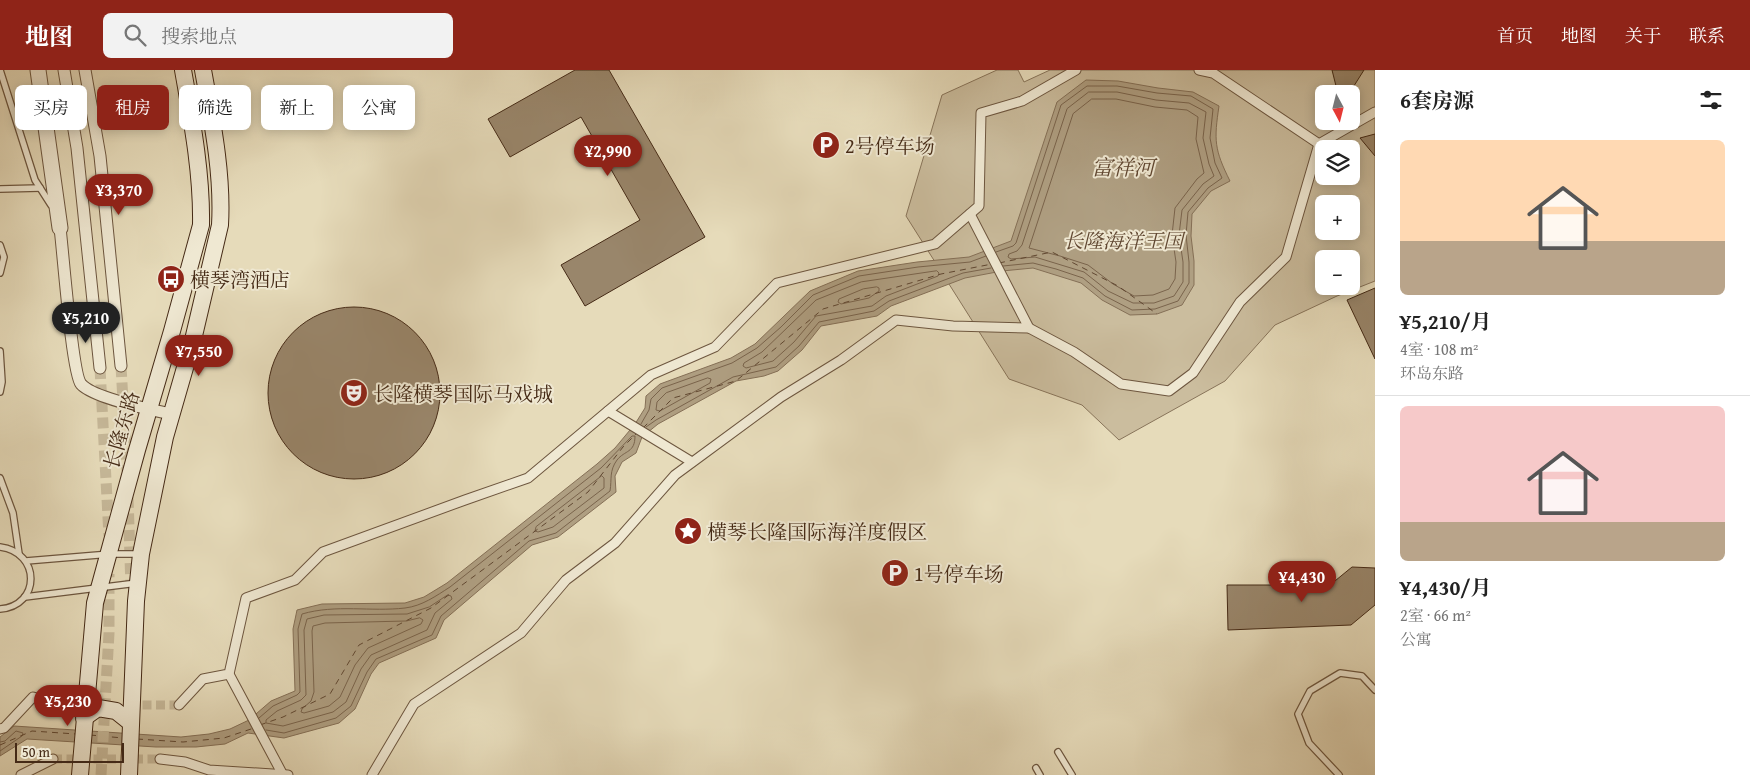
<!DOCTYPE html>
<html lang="zh">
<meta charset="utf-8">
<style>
:root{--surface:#fff;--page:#f2f2f2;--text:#222;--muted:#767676;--line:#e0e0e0;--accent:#8f2418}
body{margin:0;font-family:"Gentium Book Plus","Noto Serif SC",serif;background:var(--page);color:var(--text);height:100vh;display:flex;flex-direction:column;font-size:19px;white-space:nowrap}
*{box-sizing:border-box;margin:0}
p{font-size:16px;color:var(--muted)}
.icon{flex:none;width:28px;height:28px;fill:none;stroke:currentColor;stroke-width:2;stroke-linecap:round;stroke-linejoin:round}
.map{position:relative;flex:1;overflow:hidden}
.drawer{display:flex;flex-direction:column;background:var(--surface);width:375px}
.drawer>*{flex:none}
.guide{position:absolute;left:15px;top:15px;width:475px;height:45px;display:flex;gap:10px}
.needle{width:32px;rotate:173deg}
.fabs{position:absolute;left:1315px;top:15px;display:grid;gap:10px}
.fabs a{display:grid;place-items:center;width:45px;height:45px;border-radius:8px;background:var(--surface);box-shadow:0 2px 12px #0003;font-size:25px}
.scale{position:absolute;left:15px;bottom:12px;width:109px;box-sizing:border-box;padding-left:5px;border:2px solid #452a16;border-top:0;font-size:14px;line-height:18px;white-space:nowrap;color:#452a16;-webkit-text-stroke:4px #efe8d2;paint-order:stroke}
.price{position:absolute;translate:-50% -42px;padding:0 11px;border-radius:18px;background:var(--accent);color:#fff;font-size:16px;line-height:32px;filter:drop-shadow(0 1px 2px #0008)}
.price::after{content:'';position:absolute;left:50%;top:30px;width:15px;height:11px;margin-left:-8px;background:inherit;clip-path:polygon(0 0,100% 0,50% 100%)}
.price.active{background:#222;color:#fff}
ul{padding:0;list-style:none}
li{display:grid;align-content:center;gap:10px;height:265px;padding:0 25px}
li+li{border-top:1px solid var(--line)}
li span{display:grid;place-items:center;height:155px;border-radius:8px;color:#555}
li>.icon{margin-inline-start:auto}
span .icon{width:90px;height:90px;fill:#fffc;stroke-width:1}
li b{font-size:21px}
h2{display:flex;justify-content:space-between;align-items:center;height:60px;padding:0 25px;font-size:21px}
.pill{padding:0 18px;border-radius:8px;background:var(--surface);box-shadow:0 2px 12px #0003;font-size:18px;line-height:45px}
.pill.active{background:var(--accent);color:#fff}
header{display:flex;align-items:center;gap:30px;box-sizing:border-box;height:70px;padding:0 25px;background:var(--accent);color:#fff}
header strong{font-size:24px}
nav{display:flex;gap:28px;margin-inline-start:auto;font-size:18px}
.search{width:350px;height:45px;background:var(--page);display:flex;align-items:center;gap:12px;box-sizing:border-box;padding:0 18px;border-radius:8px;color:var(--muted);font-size:19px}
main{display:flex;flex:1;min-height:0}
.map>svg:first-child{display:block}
.green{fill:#cbbd9e;stroke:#88745a;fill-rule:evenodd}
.water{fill:#af9f82;stroke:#857057}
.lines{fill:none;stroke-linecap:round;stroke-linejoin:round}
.shore{stroke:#7a644c;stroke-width:1}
.ferry{stroke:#604731;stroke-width:1;stroke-dasharray:6 5;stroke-linecap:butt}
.building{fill:#99866b;stroke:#452a16}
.pedestrian-tunnel{stroke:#c6b899;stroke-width:9;stroke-dasharray:9 4.5;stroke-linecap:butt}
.minor-tunnel{stroke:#c6b899;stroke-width:11;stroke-dasharray:11 5.5;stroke-linecap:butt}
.service-casing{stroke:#6d563f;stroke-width:8}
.pedestrian-casing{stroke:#6d563f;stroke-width:11}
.minor-casing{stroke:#6d563f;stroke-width:13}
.tertiary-casing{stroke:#6d563f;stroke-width:17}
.secondary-casing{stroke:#452a16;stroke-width:18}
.service{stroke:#efe8d2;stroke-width:5.5}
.pedestrian{stroke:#efe8d2;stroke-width:9}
.minor{stroke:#efe8d2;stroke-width:11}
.tertiary{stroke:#efe8d2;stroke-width:15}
.secondary{stroke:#efe8d2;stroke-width:16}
.labels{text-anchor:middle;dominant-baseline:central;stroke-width:4;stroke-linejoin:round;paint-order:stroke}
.poi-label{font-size:20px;fill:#452a16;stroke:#efe8d2;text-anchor:start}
.park-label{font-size:20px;font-style:italic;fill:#604731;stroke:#efe8d2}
.street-label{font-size:20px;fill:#452a16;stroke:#efe8d2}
.water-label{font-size:21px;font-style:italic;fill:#604731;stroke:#efe8d2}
</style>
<header>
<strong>地图</strong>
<div class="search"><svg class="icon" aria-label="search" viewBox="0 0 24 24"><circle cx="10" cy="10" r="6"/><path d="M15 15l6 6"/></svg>搜索地点</div>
<nav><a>首页</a><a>地图</a><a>关于</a><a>联系</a></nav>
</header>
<main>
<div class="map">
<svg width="1375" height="705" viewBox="0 0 1375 705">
<rect width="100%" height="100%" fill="#e6dbba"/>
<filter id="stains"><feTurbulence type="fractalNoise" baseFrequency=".004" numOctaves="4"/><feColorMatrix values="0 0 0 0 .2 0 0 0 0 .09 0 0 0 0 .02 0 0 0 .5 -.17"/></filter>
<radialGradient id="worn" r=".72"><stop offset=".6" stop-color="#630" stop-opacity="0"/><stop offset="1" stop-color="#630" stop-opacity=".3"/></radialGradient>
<path class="green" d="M997 0H1018L1024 12 1050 0H1375V211L1337 226 1275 255 1225 311 1119 370 1082 335 1009 309 906 146 942 25ZM1324 24H1351V51H1324ZM1324 79H1351V106H1324ZM1324 134H1351V161H1324ZM1324 189H1351V216H1324Z"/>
<path class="water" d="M1086 10 1118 11 1158 18 1193 22 1219 36C1214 70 1214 79 1230 111L1211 121 1192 144 1191 166 1194 191V215L1182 235 1157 244 1130 245 1102 230 1081 213 1033 198 1002 201 965 208 891 236 877 246 821 256 802 280 778 301 764 306 736 311 658 354 642 367 636 383 622 392 615 406 616 422 558 467 532 475 444 550 436 568 379 593 371 604 355 639 339 653 284 668 248 663 225 674 196 677H156L27 669 0 686V667L14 656 181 667 209 664 230 659 249 650 271 631 295 621 293 559 297 540 322 534 405 533 424 527 447 513 597 394 615 378 635 354 645 338 646 326 660 314 731 288 755 274 810 221 858 201 917 192 969 187 1011 171 1057 32Z"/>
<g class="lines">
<g class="shore">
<polygon points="1089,22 1117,22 1156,30 1189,33 1206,42 1203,68 1209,94 1214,106 1203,114 1182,140 1179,165 1183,192 1183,212 1174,226 1154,233 1133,233 1108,221 1084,202 1035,187 1011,189 1008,187 1009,184 1017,181 1022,175 1067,39"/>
<polygon points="1092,29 1116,29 1155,37 1187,40 1198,47 1196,69 1204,103 1197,109 1175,138 1172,165 1176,192 1175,209 1169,219 1153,225 1134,226 1113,214 1088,195 1060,186 1029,178 1073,44"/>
<polyline points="996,182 1013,176 1016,173 1061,35 1087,16 1117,16 1157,23 1191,26 1213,39 1210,68 1215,93 1222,108 1208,118 1188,142 1186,165 1189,192 1189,213 1178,231 1155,239 1132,240 1105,226 1083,208 1056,199 1033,193 1003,196"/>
<polygon points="937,201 939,203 938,206 886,226 872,236 816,246 794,272 773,291 746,298 743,296 744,293 762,282 816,230 861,212"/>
<polygon points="877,217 879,218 879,221 869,228 841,234 838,232 839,229 863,219"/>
<polygon points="708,308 711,309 710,313 660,341 656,340 657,332 666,323"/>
<polyline points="641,354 649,340 651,329 662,318 732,293 757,278 781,257 813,225 859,206 918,197 970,192 986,186"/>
<polyline points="646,357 656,350 733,307 776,297 799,276 819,252 874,241 889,231 963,203 991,198"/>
<polygon points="602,406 604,408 604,418 553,457 538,462 535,461 536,457"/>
<polygon points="448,525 451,526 452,529 435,543 427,560 371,585 361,599 346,632 333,642 283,656 266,653 266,650 277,641 301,630 306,625 304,560 307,549 324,545 407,544 429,537"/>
<polygon points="420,548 423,550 421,554 368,578 355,595 340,627 329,636 304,643 301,642 302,639 311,631 314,622 312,561 313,556 325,553 406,551"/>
<path d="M259 648 273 636 297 625 300 622 298 559 302 544C336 534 371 542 405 538 422 536 436 526 450 517L601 398 632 366H635C635 383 625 380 617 390 609 401 612 409 610 421L556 463 529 471 441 546 432 565 376 589 367 602 351 636 336 648 284 663 266 660"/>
<polyline points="0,672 5,671 16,661 23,663 22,666 0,681"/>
</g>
<g class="ferry">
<polyline points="999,193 1052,182 1118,216 1157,244"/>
<polyline points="643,358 673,328 736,311 823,239 941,204 992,194"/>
<polyline points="260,655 283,647 330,624 359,575 431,538 588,422 623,377 636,364"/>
<polyline points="90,665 123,668"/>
<polyline points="137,669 183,672 224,668 254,658"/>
<polyline points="0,675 32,661 76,664"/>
</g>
</g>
<g class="building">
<polygon points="575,0 609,0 705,167 585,236 561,195 640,150 581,47 510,87 488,49"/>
<polygon points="1332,0 1364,0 1352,19 1345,24 1338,24"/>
<polygon points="1375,64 1375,86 1360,68"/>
<polygon points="1375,218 1375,289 1347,230"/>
<circle cx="354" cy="323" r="86"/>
<polygon points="1352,497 1375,498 1375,535 1351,555 1228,560 1227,515 1330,515"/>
</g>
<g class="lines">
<g class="pedestrian-tunnel">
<polyline points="58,635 88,635"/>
<polyline points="129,635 179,635"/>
<polyline points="53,689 160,689"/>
</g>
<g class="minor-tunnel">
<polyline points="121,296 127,401"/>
<polyline points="100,298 109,466"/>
<polyline points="128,427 131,518"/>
<polyline points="101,705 109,563 109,504"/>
</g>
<g class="service-casing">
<g id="service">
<polyline points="0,0 35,110 51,135"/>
<polyline points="0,119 40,118"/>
<polyline points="0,175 4,187 0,203"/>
<polyline points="0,281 2,312 0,322"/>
<polyline points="0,408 13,443 19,484"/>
<path d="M0 477C41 482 41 536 0 539"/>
<polyline points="26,491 110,484 138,484"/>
<polyline points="25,527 137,513"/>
<polyline points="1058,682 1072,705"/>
<polyline points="1036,698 1040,705"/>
<polyline points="1339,705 1309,673 1298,644 1310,621 1340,603 1362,606 1375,620"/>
</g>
</g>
<g class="pedestrian-casing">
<g id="pedestrian">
<polyline points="1199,0 1213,3 1319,74"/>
<polyline points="1319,74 1375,42"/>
<polyline points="970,144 1029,258"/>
<polyline points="608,341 692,392"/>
<polyline points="229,604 283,705"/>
<polyline points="179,635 203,609 229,604 246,528 295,510 323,482 465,430 528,408 651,305 715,277 777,213 935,174 979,136 981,43 1022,31 1076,0"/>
<polyline points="0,659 4,658 33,627 58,635"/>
<polyline points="160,689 185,692 209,700 288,705"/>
<polyline points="21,705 53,689"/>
<polyline points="372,705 414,634 521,563 566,510 615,473 675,405 781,327 841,290 896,250 953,256 1029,258 1074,282 1121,314 1169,321 1193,303 1240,232 1286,187 1319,74"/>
</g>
</g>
<g class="minor-casing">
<g id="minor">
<polyline points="64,0 77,78 100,298"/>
<polyline points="85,0 100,86 121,296"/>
<path d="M60 158C63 181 72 303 81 314 93 328 152 340 171 344"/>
</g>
</g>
<g class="tertiary-casing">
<polyline id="tertiary" points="38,0 60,158"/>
</g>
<g class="secondary-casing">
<g id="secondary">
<polyline points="84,648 98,638 116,641 131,653"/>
<path d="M80 705 95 533 137 380 172 261 201 155C202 104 192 51 183 0"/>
<path d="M129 705 136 531 141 484 165 367 193 270 220 155C223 104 212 50 203 0"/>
</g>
</g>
<use href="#service" class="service"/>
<use href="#pedestrian" class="pedestrian"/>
<use href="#minor" class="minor"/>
<use href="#tertiary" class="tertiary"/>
<use href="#secondary" class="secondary"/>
</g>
<defs>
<g id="parking-disc" transform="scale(1.4375)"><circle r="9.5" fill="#8f2418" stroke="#efe8d2"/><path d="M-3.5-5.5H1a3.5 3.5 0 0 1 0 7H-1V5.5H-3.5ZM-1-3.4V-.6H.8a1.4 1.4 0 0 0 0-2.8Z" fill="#fff"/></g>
<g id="bus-disc" transform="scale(1.4375)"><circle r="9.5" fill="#8f2418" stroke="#efe8d2"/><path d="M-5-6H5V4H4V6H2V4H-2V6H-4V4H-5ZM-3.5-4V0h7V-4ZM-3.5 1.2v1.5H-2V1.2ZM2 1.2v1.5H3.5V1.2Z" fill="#fff"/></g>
<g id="theatre-disc" transform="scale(1.4375)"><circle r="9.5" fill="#8f2418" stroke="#efe8d2"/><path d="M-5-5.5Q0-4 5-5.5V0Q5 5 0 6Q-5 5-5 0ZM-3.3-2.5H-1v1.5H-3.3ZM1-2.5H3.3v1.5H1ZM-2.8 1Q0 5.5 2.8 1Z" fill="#fff"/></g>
<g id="sight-disc" transform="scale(1.4375)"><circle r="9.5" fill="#8f2418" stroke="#efe8d2"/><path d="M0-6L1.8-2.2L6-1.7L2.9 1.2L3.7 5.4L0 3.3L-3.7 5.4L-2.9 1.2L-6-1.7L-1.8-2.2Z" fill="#fff"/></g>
</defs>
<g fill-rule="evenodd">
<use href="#parking-disc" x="826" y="75"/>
<use href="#bus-disc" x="171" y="209"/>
<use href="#theatre-disc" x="354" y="323"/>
<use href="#sight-disc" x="688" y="461"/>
<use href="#parking-disc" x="895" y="503"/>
</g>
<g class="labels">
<g class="poi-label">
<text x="845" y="75">2号停车场</text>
<text x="190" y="209">横琴湾酒店</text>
<text x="373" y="323">长隆横琴国际马戏城</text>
<text x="707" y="461">横琴长隆国际海洋度假区</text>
<text x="914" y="503">1号停车场</text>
</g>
<g class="park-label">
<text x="1123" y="170">长隆海洋王国</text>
</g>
<g class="street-label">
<text transform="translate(121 360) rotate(-74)">长隆东路</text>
</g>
<g class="water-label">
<text x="1123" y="97">富祥河</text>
</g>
</g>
<rect width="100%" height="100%" filter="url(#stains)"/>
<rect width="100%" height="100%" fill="url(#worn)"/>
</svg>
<div class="fabs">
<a><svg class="needle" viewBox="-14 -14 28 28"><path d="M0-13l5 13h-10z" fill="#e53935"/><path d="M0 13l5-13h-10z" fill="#767676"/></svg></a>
<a><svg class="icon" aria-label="layers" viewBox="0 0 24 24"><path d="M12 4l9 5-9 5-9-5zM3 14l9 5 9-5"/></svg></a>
<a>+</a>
<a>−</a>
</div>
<div class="scale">50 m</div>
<b class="price" style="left:608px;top:107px">¥2,990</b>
<b class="price" style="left:119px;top:146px">¥3,370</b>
<b class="price active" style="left:86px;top:274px">¥5,210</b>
<b class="price" style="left:199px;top:307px">¥7,550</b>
<b class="price" style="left:1302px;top:533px">¥4,430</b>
<b class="price" style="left:68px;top:657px">¥5,230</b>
<div class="guide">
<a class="pill">买房</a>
<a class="pill active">租房</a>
<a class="pill">筛选</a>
<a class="pill">新上</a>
<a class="pill">公寓</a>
</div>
</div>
<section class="drawer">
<h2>6套房源<svg class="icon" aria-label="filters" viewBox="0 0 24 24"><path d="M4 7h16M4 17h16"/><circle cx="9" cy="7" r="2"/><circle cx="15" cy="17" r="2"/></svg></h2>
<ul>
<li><span style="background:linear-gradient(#ffd9b3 65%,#b9a48a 0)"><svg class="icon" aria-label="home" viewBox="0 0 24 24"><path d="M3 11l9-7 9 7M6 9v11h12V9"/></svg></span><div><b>¥5,210/月</b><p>4室 · 108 m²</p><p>环岛东路</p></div></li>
<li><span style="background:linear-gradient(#f6c9c9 75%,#b9a48a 0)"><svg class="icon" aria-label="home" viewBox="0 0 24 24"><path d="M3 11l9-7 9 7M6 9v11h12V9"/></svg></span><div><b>¥4,430/月</b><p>2室 · 66 m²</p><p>公寓</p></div></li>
</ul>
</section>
</main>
